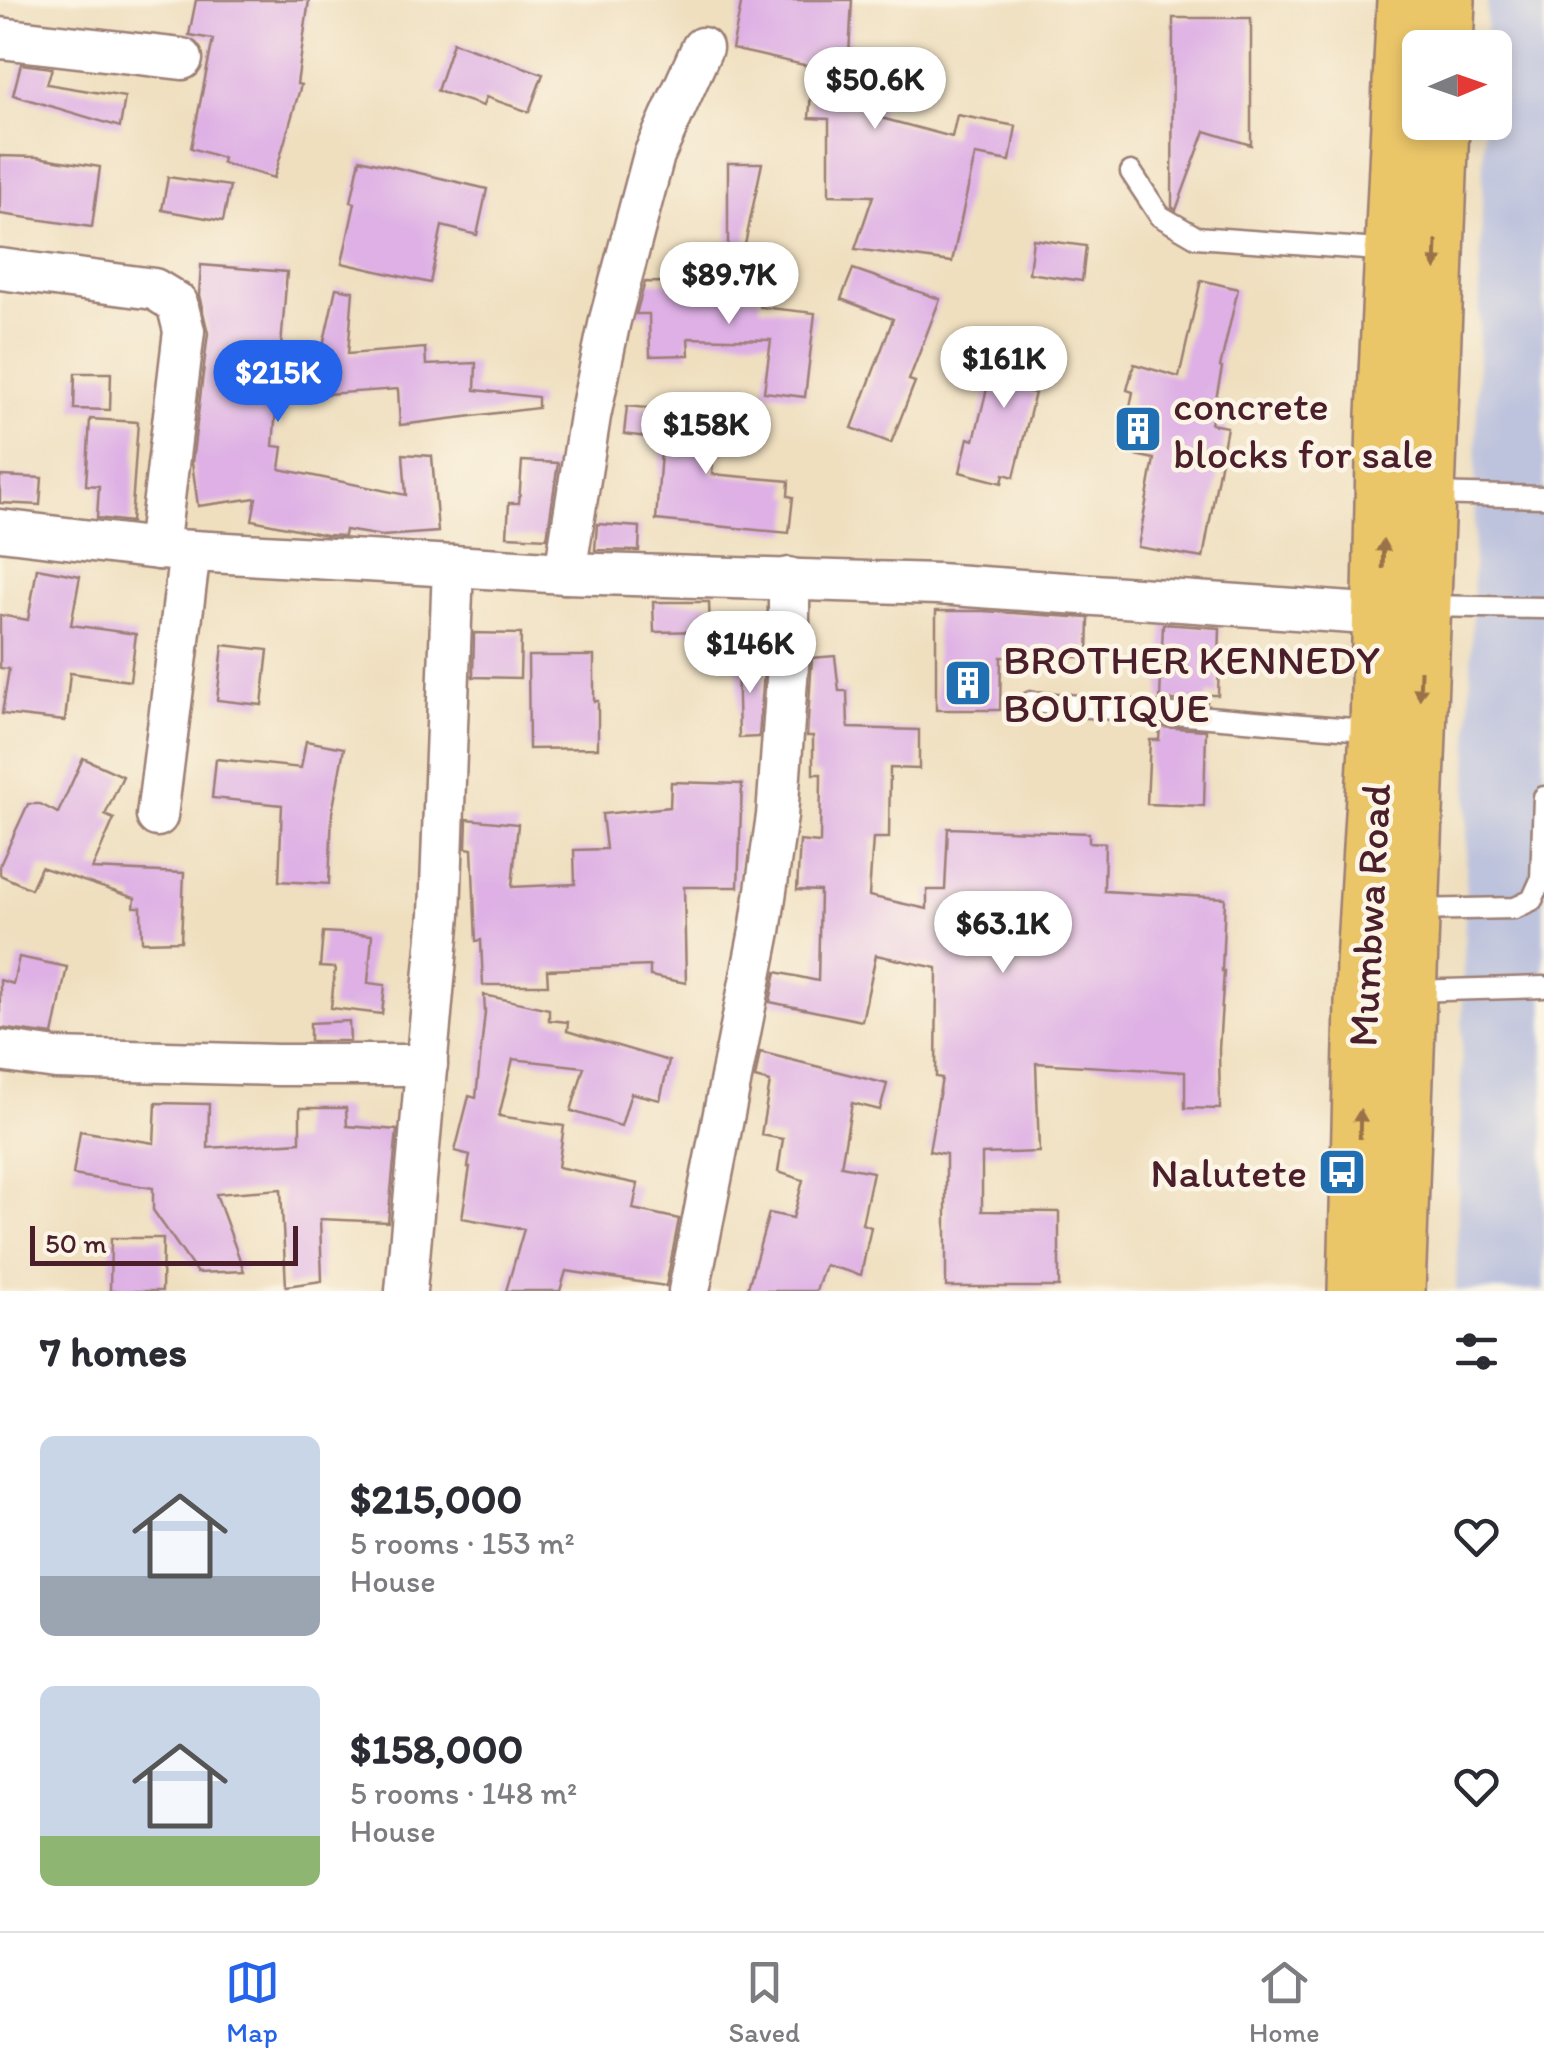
<!DOCTYPE html>
<meta charset="utf-8">
<style>
:root{--surface:#fff;--page:#f7f7f7;--text:#2b2b33;--muted:#7c7c81;--line:#e1e1e2;--accent:#2563eb}
body{margin:0;font-family:Itim,sans-serif;background:var(--page);color:var(--text);height:100vh;display:flex;flex-direction:column;font-size:38px;white-space:nowrap}
*{box-sizing:border-box;margin:0}
p{font-size:32px;color:var(--muted)}
.icon{flex:none;width:55px;height:55px;fill:none;stroke:currentColor;stroke-width:2;stroke-linecap:round;stroke-linejoin:round}
.map{position:relative;height:1291px;overflow:hidden}
.panel{display:flex;flex-direction:column;background:var(--surface);flex:1}
.panel>*{flex:none}
.needle{width:65px;rotate:88deg}
.tools{position:absolute;left:1402px;top:30px;display:grid;gap:20px}
.tools a{display:grid;place-items:center;width:110px;height:110px;border-radius:15px;background:var(--surface);box-shadow:0 5px 15px #0003;font-size:50px}
.scale{position:absolute;left:30px;bottom:25px;width:268px;box-sizing:border-box;padding-left:10px;border:5px solid #4a1f2b;border-top:0;font-size:28px;line-height:35px;white-space:nowrap;color:#4a1f2b;-webkit-text-stroke:8px #fcf5e5;paint-order:stroke}
.price{position:absolute;translate:-50% -85px;padding:0 22px;border-radius:35px;background:#fff;color:#222;font-size:32px;line-height:65px;filter:drop-shadow(0 2px 5px #0008)}
.price::after{content:'';position:absolute;left:50%;top:60px;width:30px;height:22px;margin-left:-15px;background:inherit;clip-path:polygon(0 0,100% 0,50% 100%)}
.price.selected{background:var(--accent);color:#fff}
ul{padding:0;list-style:none}
li{display:flex;align-items:center;gap:30px;height:250px;padding:0 40px}
li span{display:grid;place-items:center;flex:none;width:280px;height:200px;border-radius:15px;color:#555}
li>.icon{margin-inline-start:auto}
span .icon{width:120px;height:120px;fill:#fffc;stroke-width:1}
li b{font-size:42px}
h2{display:flex;justify-content:space-between;align-items:center;height:120px;padding:0 40px;font-size:42px}
.tabs{display:flex;justify-content:space-around;align-items:center;height:140px;border-top:2px solid var(--line);background:var(--surface);font-size:28px;color:var(--muted)}
.tabs a{display:grid;justify-items:center;gap:5px}
.tabs .selected{color:var(--accent)}
.map>svg:first-child{display:block}
.industrial{fill:#bec3dd}
.building{fill:#deb0e5}
.lines{fill:none;stroke-linecap:round;stroke-linejoin:round}
.service-casing{stroke:#9c7f75;stroke-width:25}
.minor-casing{stroke:#9c7f75;stroke-width:45}
.primary-casing{stroke:#9c7f75;stroke-width:60}
.service{stroke:#fff;stroke-width:20}
.minor{stroke:#fff;stroke-width:40}
.primary{stroke:#ebc669;stroke-width:55}
.oneway{fill:#9a724a}
.labels{text-anchor:middle;dominant-baseline:central;stroke-width:9;stroke-linejoin:round;paint-order:stroke}
.poi-label{font-size:42px;fill:#4a1f2b;stroke:#fcf5e5;text-anchor:start}
.street-label{font-size:42px;fill:#4a1f2b;stroke:#fcf5e5}
</style>
<div class="map">
<svg width="1544" height="1291" viewBox="0 0 1544 1291">
<rect width="100%" height="100%" fill="#fcf5e5"/>
<filter id="ink" filterUnits="userSpaceOnUse"><feTurbulence type="fractalNoise" baseFrequency=".01" numOctaves="2"/><feDisplacementMap in="SourceGraphic" scale="20" xChannelSelector="R" yChannelSelector="G"/><feConvolveMatrix kernelMatrix="1 2 1 2 8 2 1 2 1" color-interpolation-filters="sRGB"/></filter>
<filter id="wash" filterUnits="userSpaceOnUse"><feTurbulence type="fractalNoise" baseFrequency=".0048" numOctaves="4" result="noise"/><feDisplacementMap in="SourceGraphic" scale="40" xChannelSelector="R" yChannelSelector="G"/><feGaussianBlur stdDeviation="2.25" result="paint"/><feColorMatrix in="noise" values="0 0 0 0 0 0 0 0 0 0 0 0 0 0 0 0 0 1.4 0 .05"/><feComposite in="paint" operator="in"/></filter>
<g filter="url(#wash)">
<rect width="100%" height="100%" fill="#efdfbf"/>
<polygon class="industrial" points="1487,0 1544,0 1544,1291 1456,1291 1484,123 1495,122 1495,48 1486,47"/>
<g id="blocks">
<g class="building">
<polygon points="196,0 309,0 297,84 301,85 274,178 222,163 223,158 191,148 213,39 189,35"/>
<polygon points="742,0 852,0 848,74 885,77 881,118 952,137 957,115 1016,126 1010,161 975,155 952,262 855,249 873,196 829,195 829,119 809,118 813,67 732,49"/>
<polygon points="1173,18 1251,18 1251,145 1205,131 1176,210 1172,207"/>
<polygon points="453,42 543,74 529,112 486,97 483,106 437,91"/>
<polygon points="21,64 52,68 47,84 125,97 120,127 13,95"/>
<polygon points="0,156 37,157 100,167 92,227 0,214"/>
<polygon points="360,159 487,189 477,235 442,226 430,283 342,263 355,203 351,202"/>
<polygon points="728,163 762,163 741,264 728,263"/>
<polygon points="168,177 230,186 223,221 162,210"/>
<polygon points="1033,239 1086,246 1082,281 1029,273"/>
<polygon points="201,265 287,272 273,446 283,447 280,469 406,495 403,454 432,456 438,532 382,536 345,530 344,536 326,535 252,520 256,498 198,506 192,463 208,333 199,295"/>
<polygon points="853,269 940,299 909,380 915,382 891,443 852,428 893,319 841,299"/>
<polygon points="1201,280 1238,289 1220,367 1222,368 1211,424 1227,427 1203,558 1138,547 1154,459 1121,452 1133,392 1127,390 1134,364 1179,377"/>
<polygon points="645,282 737,283 734,296 760,297 760,307 815,313 805,397 764,392 771,340 688,338 689,355 650,356 649,314 636,314"/>
<polygon points="336,288 353,291 348,354 425,348 426,365 476,363 475,390 538,397 538,408 400,425 398,389 312,395"/>
<polygon points="1002,330 1042,345 1026,391 1035,393 1014,477 1004,474 1002,483 960,472 968,438 974,440"/>
<polygon points="75,373 111,373 110,410 74,409"/>
<polygon points="627,406 716,415 710,463 713,463 712,474 789,481 788,496 793,497 789,533 656,520 662,439 624,434"/>
<polygon points="90,419 138,422 131,522 97,518 99,486 86,485"/>
<polygon points="522,461 558,463 547,538 507,536 509,503 519,503"/>
<polygon points="0,476 42,478 40,505 0,503"/>
<polygon points="597,524 640,527 639,551 595,550"/>
<polygon points="37,568 80,576 71,625 136,634 130,681 70,673 65,721 2,714 9,669 0,668 0,615 28,620"/>
<polygon points="653,602 709,602 710,631 654,632"/>
<polygon points="936,611 983,611 1089,618 1088,657 1001,657 1000,710 936,710"/>
<polygon points="1163,624 1220,628 1218,695 1207,695 1207,703 1160,699"/>
<polygon points="474,633 521,634 520,678 473,677"/>
<polygon points="223,645 268,650 262,705 217,700"/>
<polygon points="528,656 594,656 594,701 598,701 598,748 529,749"/>
<polygon points="835,656 839,691 847,691 848,728 919,730 919,769 890,768 889,838 873,838 869,896 927,909 927,890 945,890 948,828 1089,833 1089,842 1105,843 1104,891 1225,898 1222,971 1224,971 1219,1049 1220,1109 1185,1108 1185,1072 1036,1063 1039,1152 982,1154 982,1211 1059,1212 1059,1287 946,1287 946,1154 929,1151 942,1078 936,1077 937,968 876,955 862,1021 770,1002 776,972 818,981 820,891 797,890 800,841 820,843 821,774 813,774 813,736 807,736 812,658"/>
<polygon points="765,659 759,737 739,738 737,660"/>
<polygon points="1160,727 1206,730 1204,806 1147,804 1150,740 1159,740"/>
<polygon points="306,741 344,748 332,813 329,884 279,881 282,805 212,798 216,759 301,768"/>
<polygon points="83,758 123,776 105,815 114,819 92,869 184,873 181,941 142,942 141,907 134,907 135,898 41,867 31,889 0,875 0,865 28,804 40,804 58,813"/>
<polygon points="671,782 742,784 738,887 684,887 686,983 650,976 650,966 547,970 548,985 483,985 481,940 476,941 472,849 466,848 467,819 518,824 512,887 575,884 574,850 606,849 602,814 670,807"/>
<polygon points="323,932 372,935 368,983 385,985 382,1014 331,1008 335,968 320,967"/>
<polygon points="19,957 67,967 53,1035 0,1028 0,980 13,984"/>
<polygon points="484,995 549,1009 549,1020 568,1022 567,1031 669,1061 660,1100 631,1093 621,1126 571,1111 584,1067 513,1059 499,1116 564,1126 558,1167 638,1184 633,1209 679,1219 666,1286 566,1271 560,1291 506,1291 524,1229 462,1218 470,1167 468,1167 470,1155 455,1151 469,1096 476,1098 485,1012"/>
<polygon points="349,1021 350,1041 310,1041 310,1023"/>
<polygon points="760,1052 887,1084 880,1110 852,1103 841,1166 873,1172 862,1224 871,1227 861,1275 825,1265 816,1291 747,1291 769,1213 793,1218 803,1180 778,1172 783,1139 761,1135 770,1082 755,1078"/>
<polygon points="156,1103 209,1104 208,1148 300,1142 300,1108 346,1108 347,1126 397,1130 388,1222 320,1219 322,1281 286,1286 281,1189 216,1194 244,1271 197,1273 153,1210 153,1188 73,1175 80,1131 154,1143"/>
<polygon points="111,1238 163,1238 162,1291 110,1291"/>
</g>
</g>
</g>
<g filter="url(#ink)">
<use href="#blocks" fill-opacity="0" stroke="#9c7f75" stroke-width="2.5"/>
<g class="lines">
<g class="service-casing">
<g id="service">
<polyline points="1131,172 1160,216 1196,237 1393,251"/>
<polyline points="1429,494 1544,497"/>
<polyline points="1424,606 1544,608"/>
<polyline points="1031,702 1376,731"/>
<polyline points="1412,910 1515,908 1532,900 1541,880 1544,797"/>
<polyline points="1411,991 1544,987"/>
</g>
</g>
<g class="minor-casing">
<g id="minor">
<polyline points="0,38 182,59"/>
<polyline points="0,269 154,289 177,303 184,331 158,549"/>
<polyline points="0,530 158,549 453,566 440,914 406,1291"/>
<polyline points="453,566 565,573 938,584 1381,615"/>
<polyline points="565,573 590,416 610,320 654,155 702,48"/>
<polyline points="157,816 190,551"/>
<polyline points="0,1051 56,1059 277,1065 427,1065"/>
<polyline points="689,1291 760,931 777,816 789,652 789,578"/>
</g>
</g>
<g class="primary-casing">
<g id="primary">
<polyline points="1445,48 1447,0"/>
<polyline points="1356,1291 1364,963 1378,731 1385,415 1405,0"/>
<polyline points="1397,1291 1441,122"/>
</g>
</g>
<use href="#service" class="service"/>
<use href="#minor" class="minor"/>
<use href="#primary" class="primary"/>
</g>
<defs><path id="oneway-solid" d="M-6-.8H1V-3.2L6.5 0L1 3.2V.8H-6Z" transform="scale(2.5)"/></defs>
<g class="oneway">
<use href="#oneway-solid" transform="translate(1436 255) rotate(92)"/>
<use href="#oneway-solid" transform="translate(1383 554) rotate(-89)"/>
<use href="#oneway-solid" transform="translate(1420 685) rotate(92)"/>
<use href="#oneway-solid" transform="translate(1360 1124) rotate(-89)"/>
</g>
</g>
<defs>
<g id="building-square" transform="scale(2.5)"><rect x="-9" y="-9" width="18" height="18" rx="4" fill="#1f6fb2" stroke="#fcf5e5"/><path d="M-4-6H4V6H1V3H-1V6H-4ZM-2.5-4.3h1.7v1.8h-1.7ZM.8-4.3h1.7v1.8H.8ZM-2.5-1h1.7V.8h-1.7ZM.8-1h1.7V.8H.8Z" fill="#fff"/></g>
<g id="bus-square" transform="scale(2.5)"><rect x="-9" y="-9" width="18" height="18" rx="4" fill="#1f6fb2" stroke="#fcf5e5"/><path d="M-5-6H5V4H4V6H2V4H-2V6H-4V4H-5ZM-3.5-4V0h7V-4ZM-3.5 1.2v1.5H-2V1.2ZM2 1.2v1.5H3.5V1.2Z" fill="#fff"/></g>
</defs>
<g fill-rule="evenodd">
<use href="#building-square" x="1138" y="429"/>
<use href="#building-square" x="968" y="683"/>
<use href="#bus-square" x="1342" y="1172"/>
</g>
<g class="labels">
<g class="poi-label">
<text x="1173" y="405">concrete<tspan x="1173" dy="48">blocks for sale</tspan></text>
<text x="1003" y="659">BROTHER KENNEDY<tspan x="1003" dy="48">BOUTIQUE</tspan></text>
<text x="1307" y="1172" text-anchor="end">Nalutete</text>
</g>
<g class="street-label">
<text transform="translate(1369 915) rotate(-87)">Mumbwa Road</text>
</g>
</g>
</svg>
<div class="tools">
<a><svg class="needle" viewBox="-14 -14 28 28"><path d="M0-13l5 13h-10z" fill="#e53935"/><path d="M0 13l5-13h-10z" fill="#7c7c81"/></svg></a>
</div>
<div class="scale">50 m</div>
<b class="price" style="left:875px;top:132px">$50.6K</b>
<b class="price" style="left:729px;top:327px">$89.7K</b>
<b class="price" style="left:1004px;top:411px">$161K</b>
<b class="price selected" style="left:278px;top:425px">$215K</b>
<b class="price" style="left:706px;top:477px">$158K</b>
<b class="price" style="left:750px;top:696px">$146K</b>
<b class="price" style="left:1003px;top:976px">$63.1K</b>
</div>
<section class="panel">
<h2>7 homes<svg class="icon" aria-label="filters" viewBox="0 0 24 24"><path d="M4 7h16M4 17h16"/><circle cx="9" cy="7" r="2"/><circle cx="15" cy="17" r="2"/></svg></h2>
<ul>
<li><span style="background:linear-gradient(#c9d6e8 70%,#9aa5b1 0)"><svg class="icon" aria-label="home" viewBox="0 0 24 24"><path d="M3 11l9-7 9 7M6 9v11h12V9"/></svg></span><div><b>$215,000</b><p>5 rooms · 153 m²</p><p>House</p></div><svg class="icon" aria-label="heart" viewBox="0 0 24 24"><path d="M12 20l-8-8c-3-5 5-10 8-4 3-6 11-1 8 4z"/></svg></li>
<li><span style="background:linear-gradient(#c9d6e8 75%,#8fb573 0)"><svg class="icon" aria-label="home" viewBox="0 0 24 24"><path d="M3 11l9-7 9 7M6 9v11h12V9"/></svg></span><div><b>$158,000</b><p>5 rooms · 148 m²</p><p>House</p></div><svg class="icon" aria-label="heart" viewBox="0 0 24 24"><path d="M12 20l-8-8c-3-5 5-10 8-4 3-6 11-1 8 4z"/></svg></li>
</ul>
</section>
<nav class="tabs">
<a class="selected"><svg class="icon" aria-label="map" viewBox="0 0 24 24"><path d="M3 6l6-2 6 2 6-2v14l-6 2-6-2-6 2zM9 4v14M15 6v14"/></svg>Map</a>
<a><svg class="icon" aria-label="saved" viewBox="0 0 24 24"><path d="M7 4h10v16l-5-4-5 4z"/></svg>Saved</a>
<a><svg class="icon" aria-label="home" viewBox="0 0 24 24"><path d="M3 11l9-7 9 7M6 9v11h12V9"/></svg>Home</a>
</nav>
